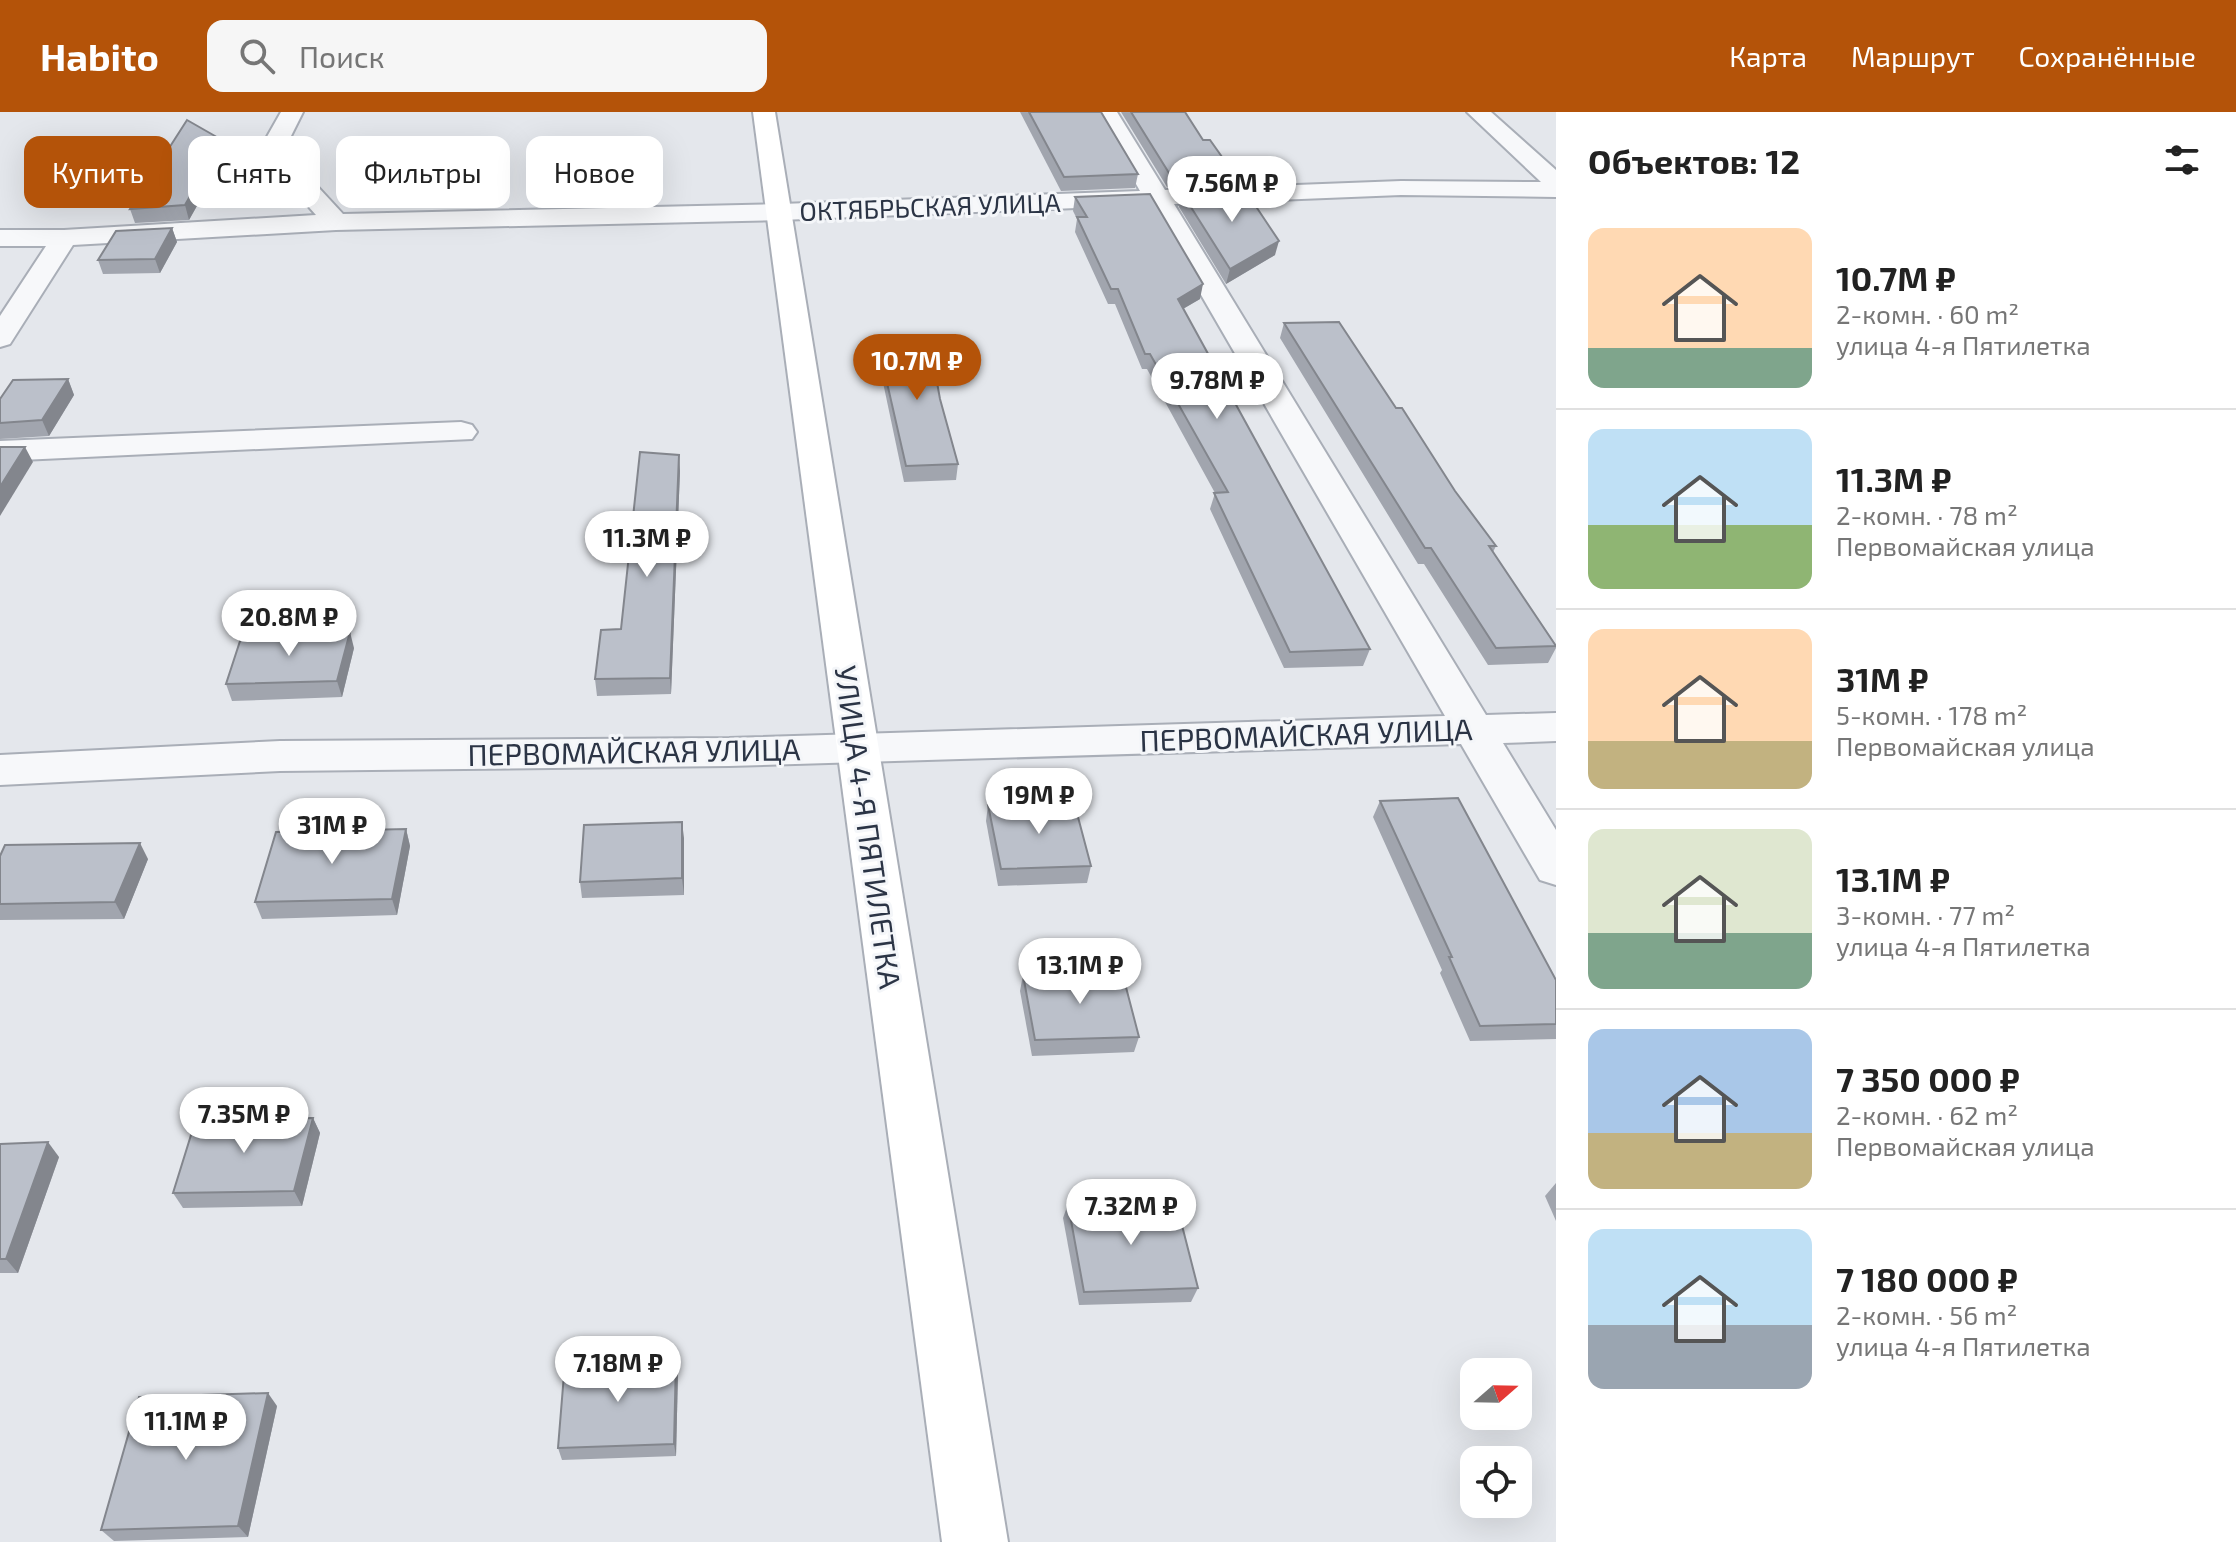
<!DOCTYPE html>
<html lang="ru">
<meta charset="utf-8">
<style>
:root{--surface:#fff;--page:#f6f6f6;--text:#222;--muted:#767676;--line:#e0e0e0;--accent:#b45309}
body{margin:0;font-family:"Exo 2",sans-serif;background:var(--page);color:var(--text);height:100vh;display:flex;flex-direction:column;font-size:30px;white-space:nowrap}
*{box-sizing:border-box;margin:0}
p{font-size:26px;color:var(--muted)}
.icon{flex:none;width:44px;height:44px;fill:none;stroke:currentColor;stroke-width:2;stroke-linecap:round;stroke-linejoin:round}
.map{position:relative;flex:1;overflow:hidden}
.panel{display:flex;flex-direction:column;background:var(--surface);width:680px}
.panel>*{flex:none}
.banner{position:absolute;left:24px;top:24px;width:760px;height:72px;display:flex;gap:16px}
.needle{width:52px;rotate:70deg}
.tools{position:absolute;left:1460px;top:1246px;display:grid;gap:16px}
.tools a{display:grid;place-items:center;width:72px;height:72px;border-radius:16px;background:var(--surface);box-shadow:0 8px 32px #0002;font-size:40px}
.price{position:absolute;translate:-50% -68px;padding:0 18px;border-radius:28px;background:#fff;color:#222;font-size:26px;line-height:52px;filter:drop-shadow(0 2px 4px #0008)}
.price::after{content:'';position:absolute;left:50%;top:48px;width:24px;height:18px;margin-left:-12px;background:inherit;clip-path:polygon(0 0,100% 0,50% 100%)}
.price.on{background:var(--accent);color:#fff}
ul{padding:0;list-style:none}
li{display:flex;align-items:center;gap:24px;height:200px;padding:0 32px}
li+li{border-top:2px solid var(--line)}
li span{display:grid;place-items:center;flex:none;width:224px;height:160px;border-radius:16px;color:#555}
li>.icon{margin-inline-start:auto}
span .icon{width:96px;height:96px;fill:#fffc;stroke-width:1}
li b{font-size:34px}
h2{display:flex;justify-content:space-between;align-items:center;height:96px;padding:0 32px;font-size:34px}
.tag{padding:0 28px;border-radius:16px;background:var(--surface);box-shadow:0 8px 32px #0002;font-size:28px;line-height:72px}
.tag.on{background:var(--accent);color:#fff}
header{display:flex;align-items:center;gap:48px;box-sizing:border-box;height:112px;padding:0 40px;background:var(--accent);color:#fff}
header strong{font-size:38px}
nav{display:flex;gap:44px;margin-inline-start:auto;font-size:28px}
.search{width:560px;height:72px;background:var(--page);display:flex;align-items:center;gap:20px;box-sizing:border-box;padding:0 28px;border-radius:16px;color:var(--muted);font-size:30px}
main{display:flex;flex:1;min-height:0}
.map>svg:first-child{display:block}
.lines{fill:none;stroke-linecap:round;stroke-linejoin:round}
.street-casing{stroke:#a9aeb7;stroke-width:4}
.secondary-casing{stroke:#a9aeb7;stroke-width:4}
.street{fill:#f7f8fa;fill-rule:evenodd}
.secondary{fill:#fff;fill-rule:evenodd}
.wall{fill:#a1a5ae}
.shaded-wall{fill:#83868d}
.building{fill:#bbc0ca;stroke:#83868d;stroke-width:2}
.labels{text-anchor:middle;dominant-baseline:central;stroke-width:6;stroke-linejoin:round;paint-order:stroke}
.far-street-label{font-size:26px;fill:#2b3445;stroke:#f4f6f9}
.street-label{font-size:30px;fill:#2b3445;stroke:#f4f6f9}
</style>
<header>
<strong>Habito</strong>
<div class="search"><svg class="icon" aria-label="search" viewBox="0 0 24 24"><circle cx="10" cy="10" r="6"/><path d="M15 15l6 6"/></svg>Поиск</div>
<nav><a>Карта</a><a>Маршрут</a><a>Сохранённые</a></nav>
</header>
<main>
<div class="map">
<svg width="1556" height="1430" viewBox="0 0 1556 1430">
<rect width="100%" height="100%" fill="#e4e7ec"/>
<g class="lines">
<g class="street-casing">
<g id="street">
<polygon points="281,0 303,0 288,30 294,49 343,102 781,92 1140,79 1095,0 1117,0 1165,78 1401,69 1541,70 1467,0 1491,0 1556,58 1556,85 1401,83 1174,92 1486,603 1556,601 1556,629 1503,631 1556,718 1556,773 1540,768 1461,632 729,654 280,659 0,673 0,643 280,629 729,626 1445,604 1149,93 781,108 336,118 73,133 10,232 0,235 0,204 46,134 0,134 0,118 64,118 316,103 274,56 264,30"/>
<polygon points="461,310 472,313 477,320 472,327 0,349 0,329"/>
</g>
</g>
<g class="secondary-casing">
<polygon id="secondary" points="753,0 775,0 1008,1430 942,1430"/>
</g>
<use href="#street" class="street"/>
<use href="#secondary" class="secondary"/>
</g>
<g class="wall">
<polygon points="1020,0 1101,0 1138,62 1135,76 1061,79"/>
<polygon points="1121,0 1185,0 1203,28 1232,59 1229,73 1167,75"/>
<polygon points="226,42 189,108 135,111 130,97"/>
<polygon points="1182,81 1275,143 1226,172 1179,95"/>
<polygon points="1075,85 1200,187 1183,197 1370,537 1363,554 1284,556 1210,397 1215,381 1147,257 1142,257 1115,192 1108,192 1075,120 1077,107 1073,99"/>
<polygon points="172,116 177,130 160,161 103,162 98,148"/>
<polygon points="1284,211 1396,296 1455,379 1496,434 1493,440 1556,533 1556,536 1548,551 1488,553 1424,452 1418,452 1280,226"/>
<polygon points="877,227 940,287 958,352 956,368 904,370 877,242"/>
<polygon points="68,267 74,283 49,324 0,327 0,287"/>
<polygon points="680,359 671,582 597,584 595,567 621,517"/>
<polygon points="354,536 342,585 232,589 226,572"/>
<polygon points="1380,689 1556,868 1556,927 1470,929 1440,861 1442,858 1373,705"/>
<polygon points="988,693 1091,754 1087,771 998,774 986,709"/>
<polygon points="406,717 410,734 397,803 262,807 255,790"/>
<polygon points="684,726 684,783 582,786 580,770"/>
<polygon points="0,744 148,747 124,807 0,808"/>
<polygon points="1023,863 1139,925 1134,940 1032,944 1020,879"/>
<polygon points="313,1006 320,1021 302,1094 183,1096 173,1081"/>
<polygon points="0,1032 59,1045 18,1161 0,1161"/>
<polygon points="1556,1071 1556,1109 1545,1084"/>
<polygon points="1068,1092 1198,1176 1191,1190 1079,1193 1063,1106"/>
<polygon points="676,1247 678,1260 676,1344 562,1348 558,1336"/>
<polygon points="277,1294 248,1425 114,1429 101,1418"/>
</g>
<g class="shaded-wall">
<polygon points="222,28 226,42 189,108 185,93"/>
<polygon points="172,116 177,130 160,161 155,147"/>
<polygon points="1279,129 1275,143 1226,172 1230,157"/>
<polygon points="1203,172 1200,187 1174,202 1178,187"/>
<polygon points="68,267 74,283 49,324 42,308"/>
<polygon points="25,335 33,350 0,404 0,375"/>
<polygon points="679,343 680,359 671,582 670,566"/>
<polygon points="350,520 354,536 342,585 337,569"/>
<polygon points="682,710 684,726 684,783 682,766"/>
<polygon points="406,717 410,734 397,803 392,787"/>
<polygon points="140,731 148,747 124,807 115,790"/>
<polygon points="313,1006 320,1021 302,1094 294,1079"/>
<polygon points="48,1030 59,1045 18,1161 6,1147"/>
<polygon points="676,1247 678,1260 676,1344 674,1332"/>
<polygon points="268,1281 277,1294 248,1425 238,1414"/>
</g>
<g class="building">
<polygon points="1029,0 1101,0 1138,62 1064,65"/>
<polygon points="1131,0 1185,0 1203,28 1210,28 1232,59 1169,61"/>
<polygon points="187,8 222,28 185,93 130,97"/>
<polygon points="1245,78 1279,129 1230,157 1182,81"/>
<polygon points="1150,82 1203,172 1178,187 1370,537 1290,540 1214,381 1228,380 1150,242 1145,242 1118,177 1111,177 1077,105 1087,105 1075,85"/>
<polygon points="172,116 155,147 98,148 116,119"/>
<polygon points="1339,210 1396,296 1402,296 1455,379 1496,434 1489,434 1556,534 1496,536 1431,436 1425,436 1284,211"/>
<polygon points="929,226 940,287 958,352 906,354 877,227"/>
<polygon points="68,267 42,308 0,311 0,287 13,268"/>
<polygon points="0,335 25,335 0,375"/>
<polygon points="640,340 679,343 670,566 595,567 601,518 621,517"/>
<polygon points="350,520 337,569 226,572 242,523"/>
<polygon points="1458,686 1556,868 1556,912 1480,914 1449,845 1452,845 1380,689"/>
<polygon points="1074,690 1091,754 1001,757 988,693"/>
<polygon points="682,710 682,766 580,770 584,713"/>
<polygon points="406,717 392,787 255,790 276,720"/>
<polygon points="140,731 115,790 0,792 0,744 5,733"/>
<polygon points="1122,860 1139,925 1035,928 1023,863"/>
<polygon points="313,1006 294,1079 173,1081 196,1007"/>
<polygon points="48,1030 6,1147 0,1147 0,1032"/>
<polygon points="1176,1090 1198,1176 1084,1180 1068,1092"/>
<polygon points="676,1247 674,1332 558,1336 565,1250"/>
<polygon points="268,1281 238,1414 101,1418 139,1285"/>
</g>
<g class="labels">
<g class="far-street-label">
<text transform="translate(930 94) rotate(-2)">ОКТЯБРЬСКАЯ УЛИЦА</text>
</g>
<g class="street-label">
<text transform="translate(1306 622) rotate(-2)">ПЕРВОМАЙСКАЯ УЛИЦА</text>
<text transform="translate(634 639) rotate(-1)">ПЕРВОМАЙСКАЯ УЛИЦА</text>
<text transform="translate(869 715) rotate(82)">УЛИЦА 4-Я ПЯТИЛЕТКА</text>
</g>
</g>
</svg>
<div class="tools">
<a><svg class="needle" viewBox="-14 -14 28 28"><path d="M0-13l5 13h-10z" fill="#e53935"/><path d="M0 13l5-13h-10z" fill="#767676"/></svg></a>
<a><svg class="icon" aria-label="locate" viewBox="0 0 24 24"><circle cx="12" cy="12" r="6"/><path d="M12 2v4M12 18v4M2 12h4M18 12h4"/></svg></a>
</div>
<b class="price" style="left:1232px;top:112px">7.56M ₽</b>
<b class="price on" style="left:917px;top:290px">10.7M ₽</b>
<b class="price" style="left:1217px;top:309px">9.78M ₽</b>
<b class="price" style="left:647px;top:467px">11.3M ₽</b>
<b class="price" style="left:289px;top:546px">20.8M ₽</b>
<b class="price" style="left:1039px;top:724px">19M ₽</b>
<b class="price" style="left:332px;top:754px">31M ₽</b>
<b class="price" style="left:1080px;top:894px">13.1M ₽</b>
<b class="price" style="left:244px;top:1043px">7.35M ₽</b>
<b class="price" style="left:1131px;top:1135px">7.32M ₽</b>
<b class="price" style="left:618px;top:1292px">7.18M ₽</b>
<b class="price" style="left:186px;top:1350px">11.1M ₽</b>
<div class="banner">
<a class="tag on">Купить</a>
<a class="tag">Снять</a>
<a class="tag">Фильтры</a>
<a class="tag">Новое</a>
</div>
</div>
<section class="panel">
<h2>Объектов: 12<svg class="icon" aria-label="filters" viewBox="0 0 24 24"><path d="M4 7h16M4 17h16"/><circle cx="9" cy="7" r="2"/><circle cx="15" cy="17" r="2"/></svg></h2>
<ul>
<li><span style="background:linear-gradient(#ffd9b3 75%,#7fa58c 0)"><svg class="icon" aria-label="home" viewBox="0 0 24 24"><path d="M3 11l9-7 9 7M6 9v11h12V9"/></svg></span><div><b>10.7M ₽</b><p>2-комн. · 60 m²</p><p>улица 4-я Пятилетка</p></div></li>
<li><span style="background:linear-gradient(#bfe0f5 60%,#8fb573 0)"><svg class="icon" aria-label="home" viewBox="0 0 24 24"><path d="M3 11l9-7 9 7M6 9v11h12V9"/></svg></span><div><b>11.3M ₽</b><p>2-комн. · 78 m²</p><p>Первомайская улица</p></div></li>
<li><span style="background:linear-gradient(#ffd9b3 70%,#c2b280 0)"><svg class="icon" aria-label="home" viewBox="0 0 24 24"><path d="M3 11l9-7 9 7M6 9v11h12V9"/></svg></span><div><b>31M ₽</b><p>5-комн. · 178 m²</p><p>Первомайская улица</p></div></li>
<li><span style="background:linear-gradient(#dfe7d0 65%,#7fa58c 0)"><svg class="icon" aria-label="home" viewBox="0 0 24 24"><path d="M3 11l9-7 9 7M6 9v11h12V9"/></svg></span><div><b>13.1M ₽</b><p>3-комн. · 77 m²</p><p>улица 4-я Пятилетка</p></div></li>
<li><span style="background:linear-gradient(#a9c7e8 65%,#c2b280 0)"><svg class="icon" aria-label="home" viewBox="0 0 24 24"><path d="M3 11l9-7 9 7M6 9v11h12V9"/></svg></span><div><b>7 350 000 ₽</b><p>2-комн. · 62 m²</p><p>Первомайская улица</p></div></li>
<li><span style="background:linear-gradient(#bfe0f5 60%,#9aa5b1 0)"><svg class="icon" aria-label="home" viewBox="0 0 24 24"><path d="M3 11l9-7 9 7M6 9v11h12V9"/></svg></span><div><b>7 180 000 ₽</b><p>2-комн. · 56 m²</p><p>улица 4-я Пятилетка</p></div></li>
</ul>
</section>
</main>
